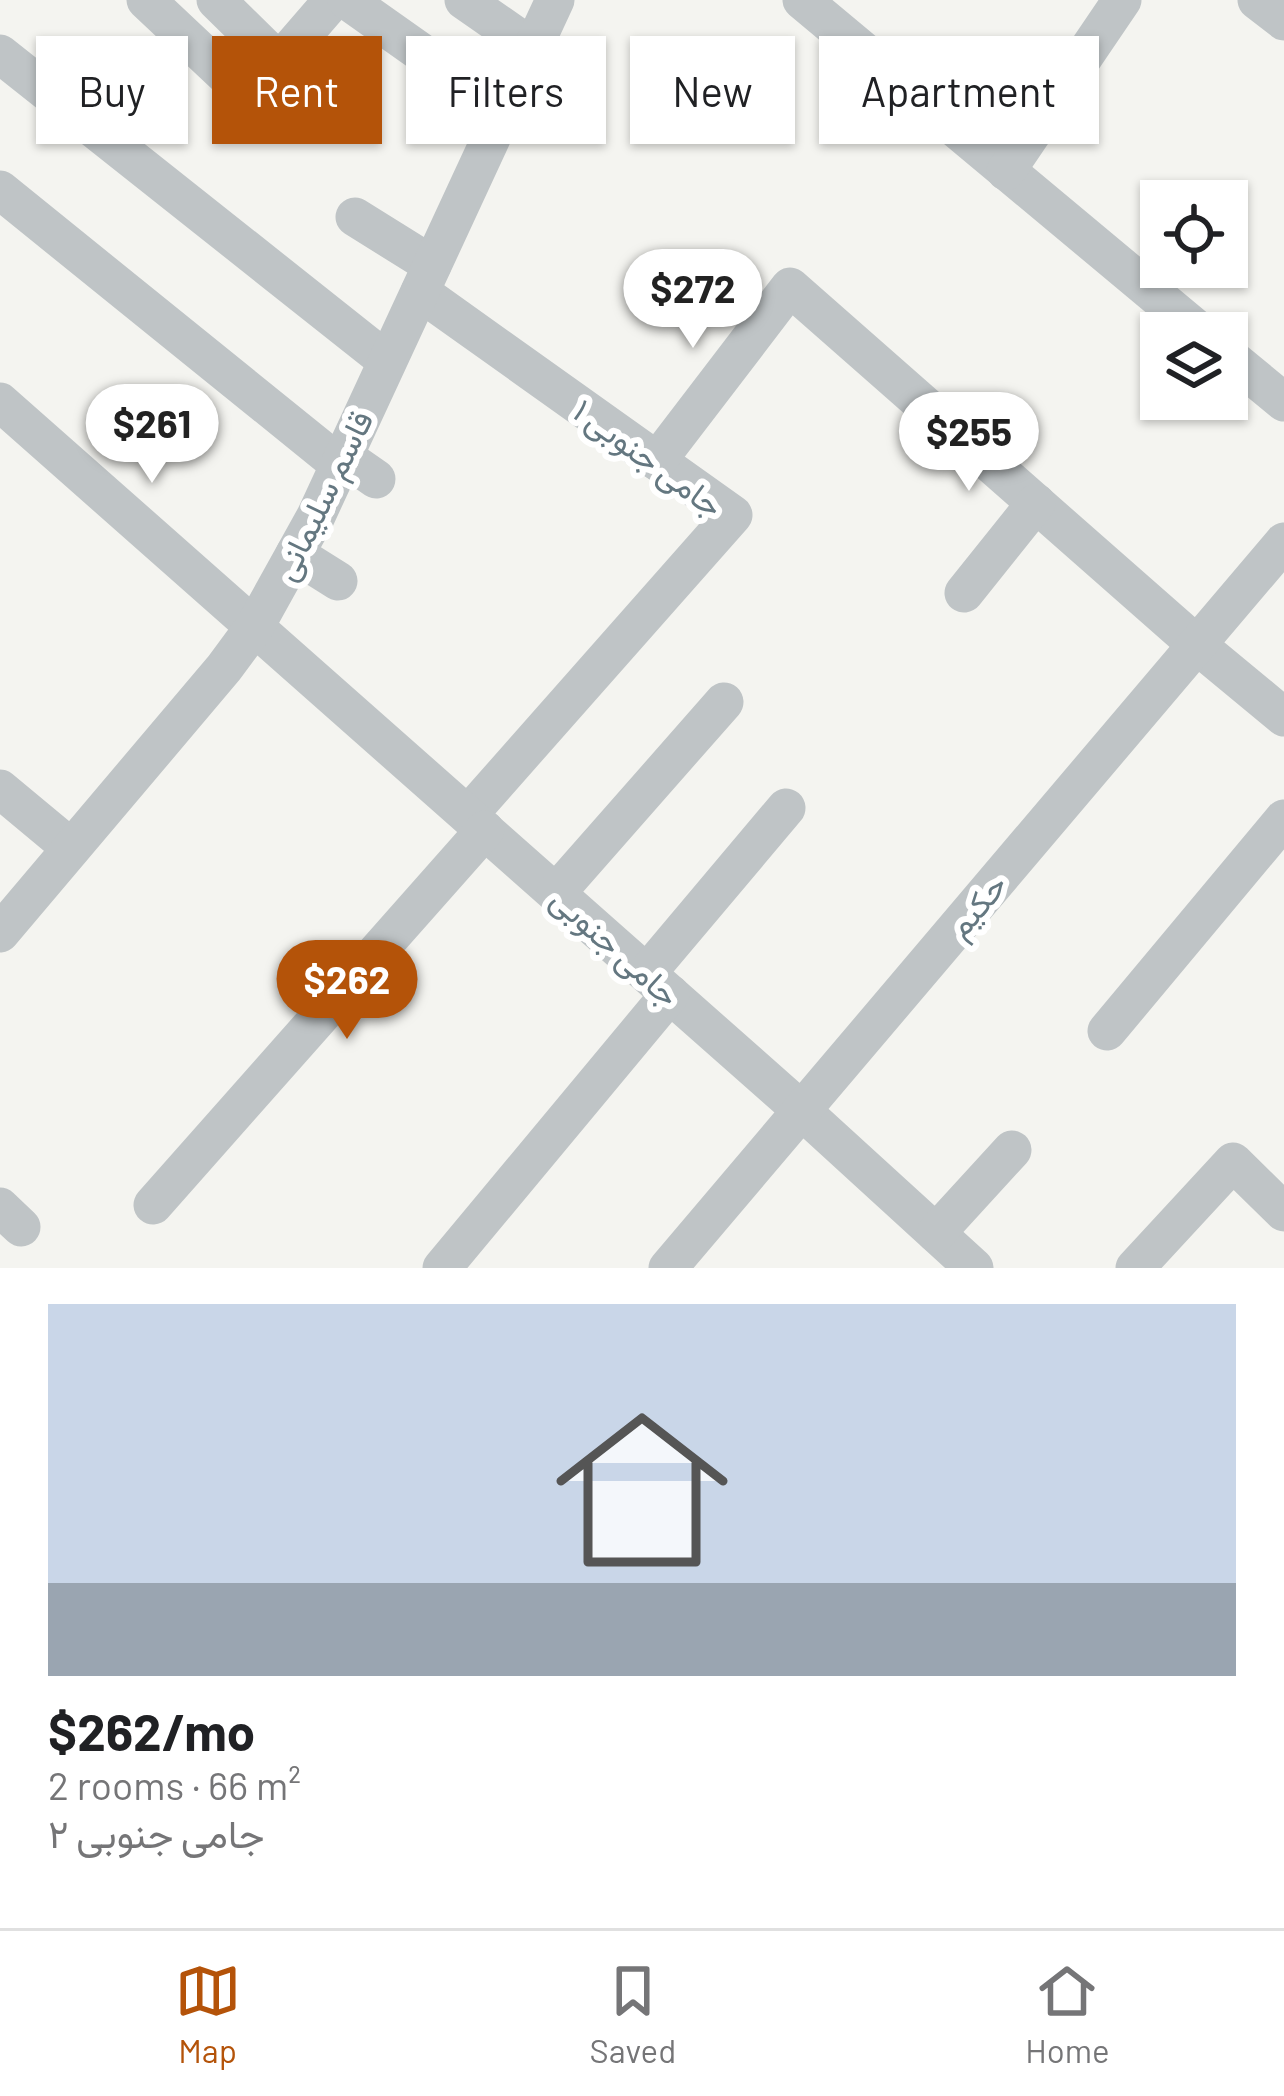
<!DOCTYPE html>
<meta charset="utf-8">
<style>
:root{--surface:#fff;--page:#f2f2f2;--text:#202124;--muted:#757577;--line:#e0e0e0;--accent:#b45309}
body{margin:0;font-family:Barlow,Vazirmatn,sans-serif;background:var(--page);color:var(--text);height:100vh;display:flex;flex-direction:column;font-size:45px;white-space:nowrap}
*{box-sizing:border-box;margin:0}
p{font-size:39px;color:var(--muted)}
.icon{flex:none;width:66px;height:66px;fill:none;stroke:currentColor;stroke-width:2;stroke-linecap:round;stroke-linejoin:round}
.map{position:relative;height:1268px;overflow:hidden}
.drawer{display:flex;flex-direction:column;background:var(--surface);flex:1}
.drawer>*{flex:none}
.guide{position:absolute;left:36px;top:36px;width:1212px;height:108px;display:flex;gap:24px}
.fabs{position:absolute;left:1140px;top:180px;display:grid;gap:24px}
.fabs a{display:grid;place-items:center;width:108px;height:108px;border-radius:0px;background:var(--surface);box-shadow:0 3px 9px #0004;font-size:60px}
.price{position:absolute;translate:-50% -102px;padding:0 27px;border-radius:42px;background:#fff;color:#222;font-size:39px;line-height:78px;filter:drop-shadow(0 3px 6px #0008)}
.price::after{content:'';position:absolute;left:50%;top:72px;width:36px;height:27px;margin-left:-18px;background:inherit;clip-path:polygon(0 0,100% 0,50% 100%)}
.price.active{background:var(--accent);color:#fff}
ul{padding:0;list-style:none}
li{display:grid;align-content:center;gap:24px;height:636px;padding:0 48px}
li span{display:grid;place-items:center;height:372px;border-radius:0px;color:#555}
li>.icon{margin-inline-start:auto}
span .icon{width:216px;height:216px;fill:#fffc;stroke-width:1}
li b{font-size:51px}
.pill{padding:0 42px;border-radius:0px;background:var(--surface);box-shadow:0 3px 9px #0004;font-size:42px;line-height:108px}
.pill.active{background:var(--accent);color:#fff}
.dock{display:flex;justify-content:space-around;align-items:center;height:168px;border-top:3px solid var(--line);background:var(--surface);font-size:33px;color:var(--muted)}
.dock a{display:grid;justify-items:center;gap:6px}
.dock .active{color:var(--accent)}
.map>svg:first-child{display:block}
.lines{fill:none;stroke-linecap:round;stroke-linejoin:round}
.minor{stroke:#bfc4c6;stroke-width:39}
.labels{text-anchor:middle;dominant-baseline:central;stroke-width:12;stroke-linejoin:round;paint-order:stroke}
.street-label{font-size:33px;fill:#647780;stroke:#fff}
</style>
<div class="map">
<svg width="1284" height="1268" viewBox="0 0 1284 1268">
<rect width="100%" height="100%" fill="#f4f4f0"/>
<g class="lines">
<g class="minor">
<polyline points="146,0 249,97 333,0"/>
<polyline points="216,0 279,62"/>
<polyline points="347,0 504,111"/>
<polyline points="464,0 533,48"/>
<polyline points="802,0 1201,333"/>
<polyline points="1257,0 1284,21"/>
<polyline points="0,54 387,361"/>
<polyline points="1006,171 1122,0"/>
<polyline points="0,190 339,464"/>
<polyline points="355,217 432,265"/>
<polyline points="420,292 733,515 468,815"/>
<polyline points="1227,355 1284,402"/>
<polyline points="0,402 801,1110 974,1268"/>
<polyline points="343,456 376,479"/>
<polyline points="657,461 790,287 1197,645 1284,717"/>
<polyline points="295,554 338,581"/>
<polyline points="964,593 1036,503"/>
<polyline points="0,789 71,848"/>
<polyline points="556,893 724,702"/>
<polyline points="0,933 224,668 255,626 316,516 555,0"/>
<polyline points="647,973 786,808"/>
<polyline points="1107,1031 1284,819"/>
<polyline points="153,1205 485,830"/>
<polyline points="0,1207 21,1227"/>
<polyline points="936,1233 1012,1150"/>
<polyline points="442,1268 670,994"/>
<polyline points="668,1268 1284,542"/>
<polyline points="1135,1268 1233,1162 1284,1212"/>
</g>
</g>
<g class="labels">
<g class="street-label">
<text transform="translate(649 457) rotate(36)">جامی جنوبی ۱</text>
<text transform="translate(322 495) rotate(-64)">قاسم سلیمانی</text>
<text transform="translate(976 905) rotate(-50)">حکیم</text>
<text transform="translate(616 946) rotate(42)">جامی جنوبی</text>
</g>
</g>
</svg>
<div class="fabs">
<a><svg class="icon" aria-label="locate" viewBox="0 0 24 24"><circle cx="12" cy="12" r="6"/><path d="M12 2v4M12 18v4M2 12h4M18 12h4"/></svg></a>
<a><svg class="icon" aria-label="layers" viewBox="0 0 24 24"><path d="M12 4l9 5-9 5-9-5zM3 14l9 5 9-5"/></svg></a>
</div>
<b class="price" style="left:693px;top:351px">$272</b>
<b class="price" style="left:152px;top:486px">$261</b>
<b class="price" style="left:969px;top:494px">$255</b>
<b class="price active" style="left:347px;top:1042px">$262</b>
<div class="guide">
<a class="pill">Buy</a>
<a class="pill active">Rent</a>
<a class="pill">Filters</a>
<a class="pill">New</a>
<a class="pill">Apartment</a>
</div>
</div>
<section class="drawer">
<ul>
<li><span style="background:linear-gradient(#c9d6e8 75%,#9aa5b1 0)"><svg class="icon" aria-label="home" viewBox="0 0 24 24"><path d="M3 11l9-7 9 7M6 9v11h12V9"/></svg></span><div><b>$262/mo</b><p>2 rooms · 66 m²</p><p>جامی جنوبی ۲</p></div></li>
</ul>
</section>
<nav class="dock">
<a class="active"><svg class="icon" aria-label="map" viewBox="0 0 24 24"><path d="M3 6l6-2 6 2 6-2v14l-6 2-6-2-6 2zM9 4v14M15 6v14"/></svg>Map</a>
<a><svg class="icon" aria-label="saved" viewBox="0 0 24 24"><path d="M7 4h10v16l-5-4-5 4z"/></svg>Saved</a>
<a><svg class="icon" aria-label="home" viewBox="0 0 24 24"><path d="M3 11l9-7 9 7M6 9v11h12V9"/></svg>Home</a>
</nav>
